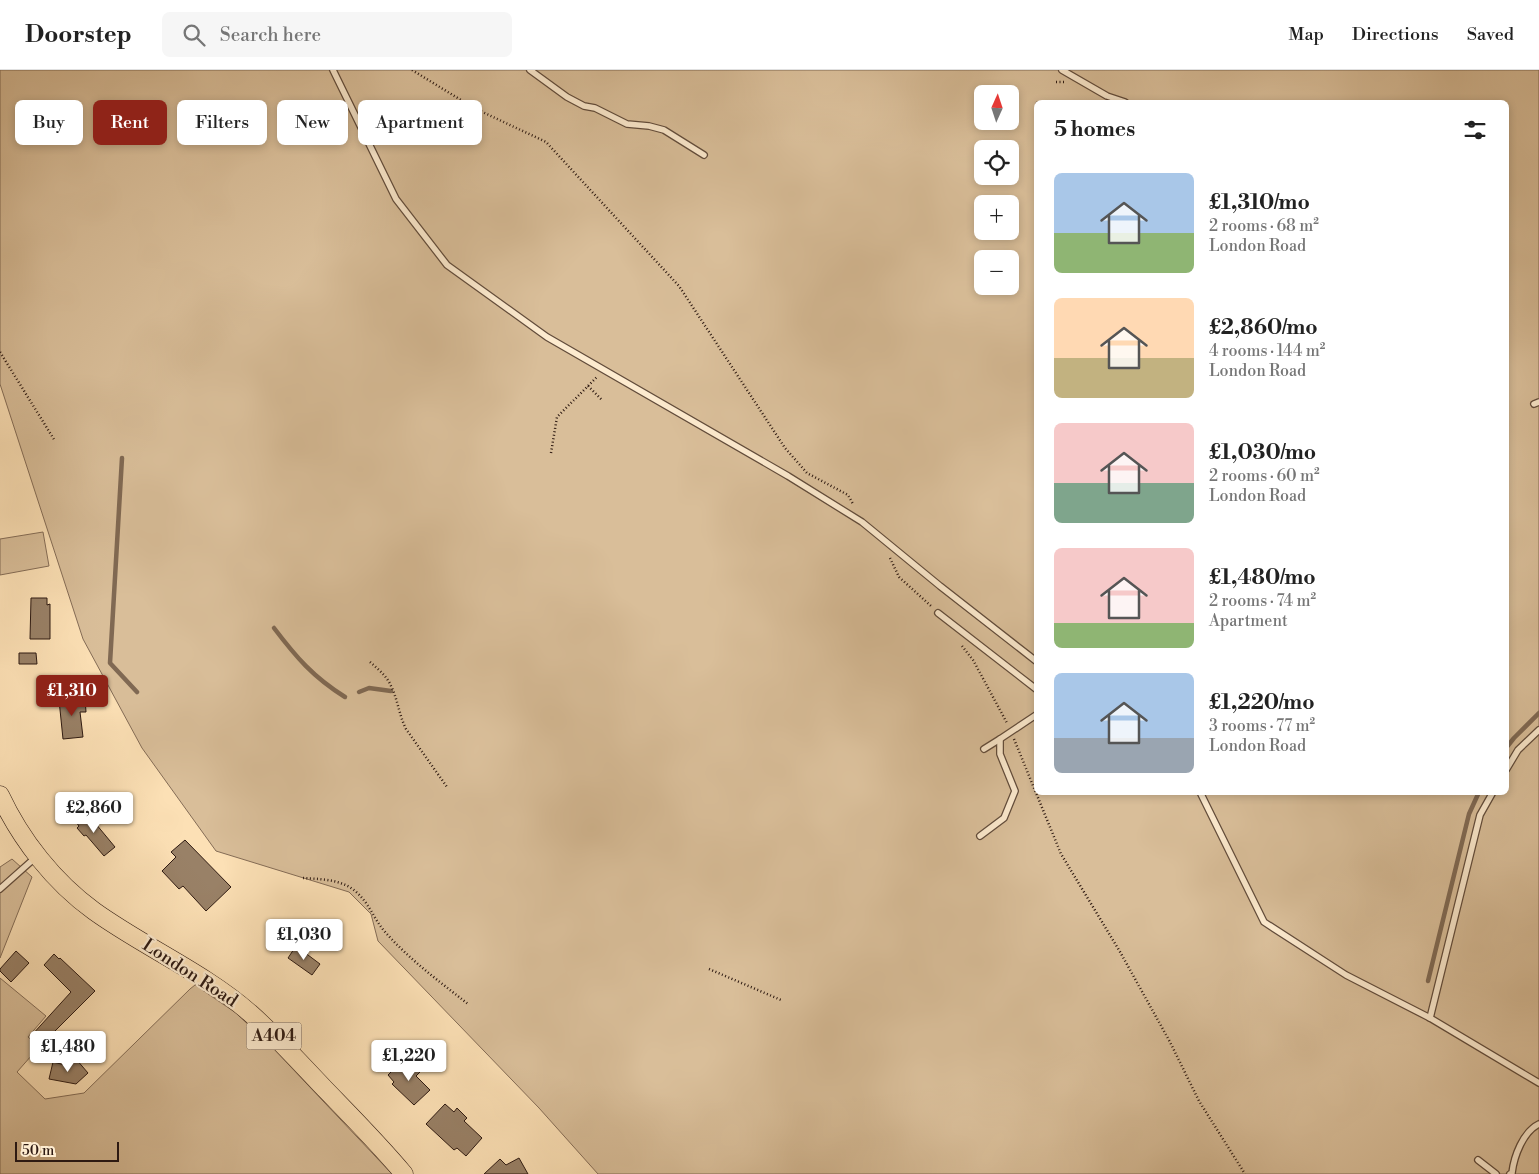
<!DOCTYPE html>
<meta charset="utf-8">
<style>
:root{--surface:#fff;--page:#f6f6f6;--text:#222;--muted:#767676;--line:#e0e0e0;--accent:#8f2418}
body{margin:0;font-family:"Libre Bodoni",serif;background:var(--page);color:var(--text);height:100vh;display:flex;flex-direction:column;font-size:19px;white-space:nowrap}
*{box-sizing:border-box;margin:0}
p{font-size:16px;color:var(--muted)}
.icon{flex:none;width:28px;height:28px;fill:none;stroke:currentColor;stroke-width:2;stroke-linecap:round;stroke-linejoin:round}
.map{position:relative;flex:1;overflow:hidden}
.drawer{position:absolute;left:1034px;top:30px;width:475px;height:695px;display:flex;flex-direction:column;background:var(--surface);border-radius:8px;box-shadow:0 2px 8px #0003}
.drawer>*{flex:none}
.hud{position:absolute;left:15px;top:30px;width:475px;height:45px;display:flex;gap:10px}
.needle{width:32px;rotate:3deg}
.controls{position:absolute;left:974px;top:15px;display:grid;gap:10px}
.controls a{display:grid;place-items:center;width:45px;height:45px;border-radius:8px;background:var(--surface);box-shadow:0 2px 8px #0003;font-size:25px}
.scale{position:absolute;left:15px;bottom:12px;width:104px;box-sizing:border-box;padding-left:5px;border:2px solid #2e1a12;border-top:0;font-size:14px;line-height:18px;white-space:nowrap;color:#2e1a12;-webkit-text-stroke:4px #fdebcf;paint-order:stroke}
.price{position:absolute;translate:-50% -42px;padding:0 11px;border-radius:5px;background:#fff;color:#222;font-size:16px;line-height:32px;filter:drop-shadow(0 1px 2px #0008)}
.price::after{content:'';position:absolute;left:50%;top:30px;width:15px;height:11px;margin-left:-8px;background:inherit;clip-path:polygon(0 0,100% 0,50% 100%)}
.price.on{background:var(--accent);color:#fff}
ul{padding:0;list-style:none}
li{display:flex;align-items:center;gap:15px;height:125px;padding:0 20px}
li span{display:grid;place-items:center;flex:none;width:140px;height:100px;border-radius:8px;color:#555}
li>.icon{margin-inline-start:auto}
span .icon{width:60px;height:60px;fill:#fffc;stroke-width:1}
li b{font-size:21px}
h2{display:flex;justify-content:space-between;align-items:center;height:60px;padding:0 20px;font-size:21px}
.pill{padding:0 18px;border-radius:8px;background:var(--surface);box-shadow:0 2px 8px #0003;font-size:18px;line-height:45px}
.pill.on{background:var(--accent);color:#fff}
header{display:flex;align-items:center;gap:30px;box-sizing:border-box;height:70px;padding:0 25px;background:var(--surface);border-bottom:1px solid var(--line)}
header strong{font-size:24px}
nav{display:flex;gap:28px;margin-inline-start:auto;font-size:18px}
.search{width:350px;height:45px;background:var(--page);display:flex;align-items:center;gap:12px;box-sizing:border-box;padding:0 18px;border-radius:8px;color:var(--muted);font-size:19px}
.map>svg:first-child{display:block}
.green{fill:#d9be99;stroke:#846c56;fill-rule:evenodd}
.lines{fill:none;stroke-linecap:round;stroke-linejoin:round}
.stream{stroke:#806953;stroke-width:4.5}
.building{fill:#998167;stroke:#2e1a12}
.lane-casing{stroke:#624c3b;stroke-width:8}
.primary-casing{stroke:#2e1a12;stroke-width:19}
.path{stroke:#2e1a12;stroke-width:2.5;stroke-dasharray:1 2.5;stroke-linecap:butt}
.lane{stroke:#fdebcf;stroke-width:5.5}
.primary{stroke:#fce0b5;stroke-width:18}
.labels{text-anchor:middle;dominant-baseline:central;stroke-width:4.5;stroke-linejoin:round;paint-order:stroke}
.shield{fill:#fdebcf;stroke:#6c594b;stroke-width:1}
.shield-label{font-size:16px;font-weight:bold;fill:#2e1a12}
.street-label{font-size:18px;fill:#2e1a12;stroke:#fdebcf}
</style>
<header>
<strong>Doorstep</strong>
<div class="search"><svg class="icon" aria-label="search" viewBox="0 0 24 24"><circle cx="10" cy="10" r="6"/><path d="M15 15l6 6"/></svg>Search here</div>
<nav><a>Map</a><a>Directions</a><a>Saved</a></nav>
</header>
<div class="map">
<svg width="1539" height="1104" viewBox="0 0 1539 1104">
<rect width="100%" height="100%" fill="#fce0b5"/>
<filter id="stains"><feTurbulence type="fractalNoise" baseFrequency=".004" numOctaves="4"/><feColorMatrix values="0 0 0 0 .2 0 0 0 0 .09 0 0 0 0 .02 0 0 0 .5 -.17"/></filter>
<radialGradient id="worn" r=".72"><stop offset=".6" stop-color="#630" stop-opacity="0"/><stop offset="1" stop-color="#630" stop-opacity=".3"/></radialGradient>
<g class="green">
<path d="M0 0H1539V1104H598L539 1038 378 871 371 844 349 822 216 781 142 678 83 569 0 314ZM982 24H1010V51H982ZM1036 32H1506V722H1036ZM982 79H1010V106H982ZM982 134H1010V161H982ZM982 189H1010V216H982Z"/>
<polygon points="43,462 49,496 0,505 0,469"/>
<polygon points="12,789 32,807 0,888 0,797"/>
<polygon points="0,908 46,946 28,967 39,977 17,1002 45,1029 84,1023 190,919 195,915 236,943 272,977 392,1104 0,1104"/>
</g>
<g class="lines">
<g class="stream">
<polyline points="122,388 110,593 137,622"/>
<path d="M274 558C296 587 313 607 345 627"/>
<polyline points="359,622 369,618 391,621"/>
<polyline points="1506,678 1514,668 1539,643"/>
<polyline points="1428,911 1469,744 1479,722"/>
</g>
</g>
<g class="building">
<polygon points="31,528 47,528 47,535 50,534 50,569 30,569"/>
<polygon points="19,583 36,583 37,594 19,594"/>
<polygon points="67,612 68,627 54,628 53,613"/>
<polygon points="85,628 86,642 80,642 83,667 63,669 59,630"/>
<polygon points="86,742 115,777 104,786 86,765 84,766 77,758 79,756 75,751"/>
<polygon points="185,770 231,817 206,841 183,816 179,819 162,801 176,787 171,782"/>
<polygon points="296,876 320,894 312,905 288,888"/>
<polygon points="16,881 29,893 11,912 0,901 0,899"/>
<polygon points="54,884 59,889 60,888 95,921 41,975 31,966 71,922 44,895"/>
<polygon points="76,989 88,1003 76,1014 49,1009 53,992 69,996"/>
<polygon points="402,991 408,996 412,993 421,1001 416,1006 430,1020 414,1035 392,1014 394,1012 388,1005"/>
<polygon points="445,1034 454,1042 457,1038 467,1048 464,1051 482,1068 466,1086 457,1078 454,1080 426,1054"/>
<polygon points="519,1088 528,1104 484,1104 500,1089 506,1095"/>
</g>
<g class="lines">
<g class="lane-casing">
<g id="lane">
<polyline points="333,0 396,129 447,195 547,267 788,406 862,452 940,516 1036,591"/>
<polyline points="530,0 567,27 584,36 595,38 627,54 649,56 664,60 704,85"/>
<polyline points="1062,0 1107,26 1125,32"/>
<polyline points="1534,334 1539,332"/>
<polyline points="938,543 1036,619"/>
<polyline points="984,679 1000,669"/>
<polyline points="1506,700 1518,680 1539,660"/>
<polyline points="1200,722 1264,852 1346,905 1430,948 1539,1013"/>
<polyline points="980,766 1004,748 1015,721 1000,684 1000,669 1036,645"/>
<polyline points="0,819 36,787"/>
<polyline points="1430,948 1480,745 1493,722"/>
<polyline points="1478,1090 1496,1104"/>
<path d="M1510 1104 1512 1103C1514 1086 1523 1062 1539 1054"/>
</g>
</g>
<g class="primary-casing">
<path id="primary" d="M0 725C21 770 54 812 94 841 144 877 203 902 250 943 276 966 300 993 324 1018 351 1046 379 1074 404 1104"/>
</g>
<g class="path">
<polyline points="412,0 474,38 546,72 679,216 785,378 807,403 848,425 853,434"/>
<polyline points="1056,12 1064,12"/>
<polyline points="0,282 55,371"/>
<polyline points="588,316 602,330"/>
<polyline points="551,383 557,347 598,306"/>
<polyline points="890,488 899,507 931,536"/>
<polyline points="962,576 973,590 1007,653"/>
<path d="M370 592C378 599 387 606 391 616 398 630 399 645 406 659L447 717"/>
<polyline points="1014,669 1061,784 1119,880 1170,972 1199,1031 1245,1104"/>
<path d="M303 808C318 809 337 809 351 818 369 830 373 849 386 863 410 890 440 912 468 934"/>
<polyline points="709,899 781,930"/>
</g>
<use href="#lane" class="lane"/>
<use href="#primary" class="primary"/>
</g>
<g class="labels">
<rect class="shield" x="246.5" y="952.5" width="55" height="27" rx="4"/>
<g class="shield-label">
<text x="274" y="966">A404</text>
</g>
<g class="street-label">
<text transform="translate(190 903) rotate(33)">London Road</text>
</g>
</g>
<rect width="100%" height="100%" filter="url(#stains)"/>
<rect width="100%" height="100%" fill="url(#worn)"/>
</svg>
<div class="controls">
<a><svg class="needle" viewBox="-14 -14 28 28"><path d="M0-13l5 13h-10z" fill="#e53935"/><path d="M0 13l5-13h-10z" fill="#767676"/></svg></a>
<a><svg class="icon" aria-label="locate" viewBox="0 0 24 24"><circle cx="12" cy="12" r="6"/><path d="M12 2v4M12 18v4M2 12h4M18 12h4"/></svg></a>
<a>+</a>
<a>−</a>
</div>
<div class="scale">50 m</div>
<b class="price on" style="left:72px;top:647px">£1,310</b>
<b class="price" style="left:94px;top:764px">£2,860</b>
<b class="price" style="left:304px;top:891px">£1,030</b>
<b class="price" style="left:68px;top:1003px">£1,480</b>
<b class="price" style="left:409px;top:1012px">£1,220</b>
<div class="hud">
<a class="pill">Buy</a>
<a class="pill on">Rent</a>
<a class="pill">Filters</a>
<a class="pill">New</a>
<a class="pill">Apartment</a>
</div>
<section class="drawer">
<h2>5 homes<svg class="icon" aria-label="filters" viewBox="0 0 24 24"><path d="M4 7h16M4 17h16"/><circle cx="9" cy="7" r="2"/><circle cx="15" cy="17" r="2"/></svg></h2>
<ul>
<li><span style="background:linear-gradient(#a9c7e8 60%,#8fb573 0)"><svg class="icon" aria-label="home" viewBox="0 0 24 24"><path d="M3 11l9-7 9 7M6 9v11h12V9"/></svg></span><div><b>£1,310/mo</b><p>2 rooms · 68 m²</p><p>London Road</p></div></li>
<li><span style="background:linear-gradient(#ffd9b3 60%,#c2b280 0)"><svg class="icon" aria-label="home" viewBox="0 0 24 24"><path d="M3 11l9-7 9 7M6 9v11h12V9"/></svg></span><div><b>£2,860/mo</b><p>4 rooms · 144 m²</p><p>London Road</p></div></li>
<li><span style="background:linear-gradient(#f6c9c9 60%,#7fa58c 0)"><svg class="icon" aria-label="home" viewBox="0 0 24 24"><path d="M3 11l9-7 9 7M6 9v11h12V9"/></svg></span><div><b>£1,030/mo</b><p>2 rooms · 60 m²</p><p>London Road</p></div></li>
<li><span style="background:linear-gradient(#f6c9c9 75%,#8fb573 0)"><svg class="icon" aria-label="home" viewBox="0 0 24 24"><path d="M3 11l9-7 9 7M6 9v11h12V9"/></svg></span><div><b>£1,480/mo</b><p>2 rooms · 74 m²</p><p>Apartment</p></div></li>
<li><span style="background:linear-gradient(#a9c7e8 65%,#9aa5b1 0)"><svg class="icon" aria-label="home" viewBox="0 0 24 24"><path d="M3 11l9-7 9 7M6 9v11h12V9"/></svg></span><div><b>£1,220/mo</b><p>3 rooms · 77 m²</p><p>London Road</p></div></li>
</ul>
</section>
</div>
